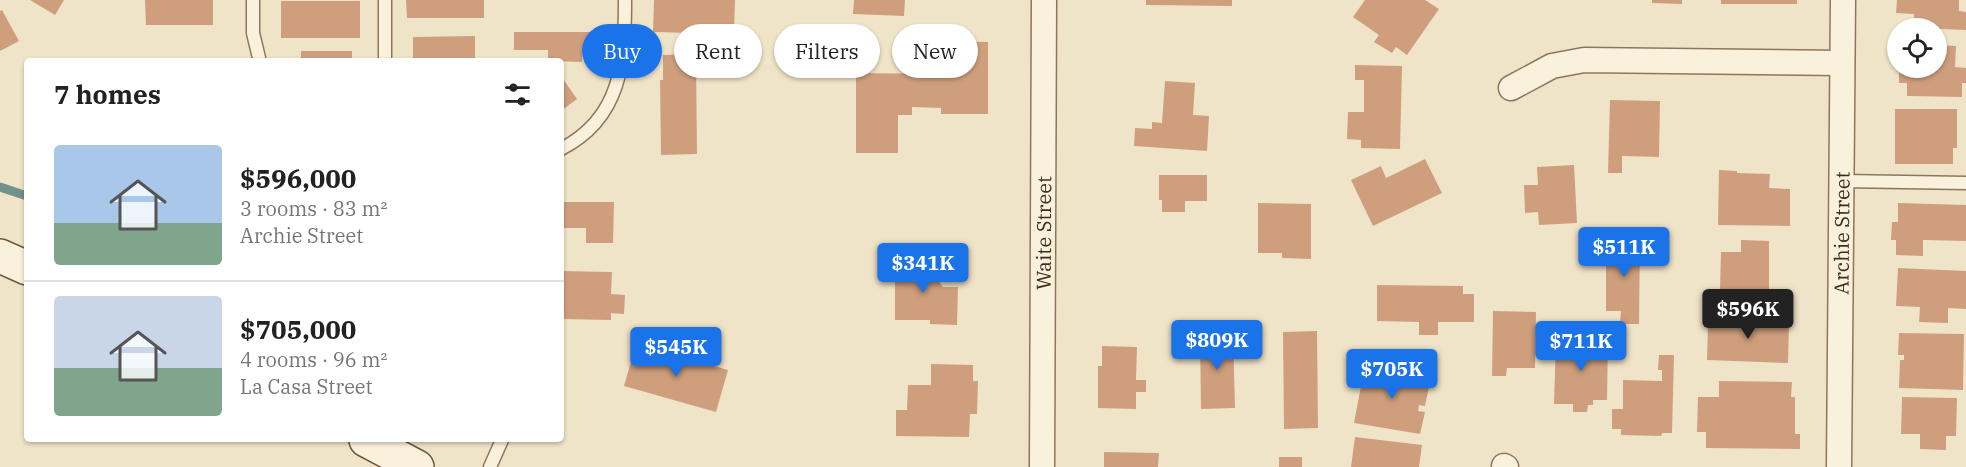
<!DOCTYPE html>
<meta charset="utf-8">
<style>
:root{--surface:#fff;--page:#f6f6f6;--text:#222;--muted:#767676;--line:#e0e0e0;--accent:#1a73e8}
body{margin:0;font-family:"IBM Plex Serif",serif;background:var(--page);color:var(--text);height:100vh;display:flex;flex-direction:column;font-size:22px;white-space:nowrap}
*{box-sizing:border-box;margin:0}
p{font-size:20px;color:var(--muted)}
.icon{flex:none;width:33px;height:33px;fill:none;stroke:currentColor;stroke-width:2;stroke-linecap:round;stroke-linejoin:round}
.map{position:relative;flex:1;overflow:hidden}
.drawer{position:absolute;left:24px;top:58px;width:540px;height:384px;display:flex;flex-direction:column;background:var(--surface);border-radius:6px;box-shadow:0 2px 4px #0004}
.drawer>*{flex:none}
.hud{position:absolute;left:582px;top:24px;width:570px;height:54px;display:flex;gap:12px}
.fabs{position:absolute;left:1887px;top:18px;display:grid;gap:12px}
.fabs a{display:grid;place-items:center;width:60px;height:60px;border-radius:50%;background:var(--surface);box-shadow:0 2px 4px #0004;font-size:30px}
.price{position:absolute;translate:-50% -51px;padding:0 14px;border-radius:6px;background:var(--accent);color:#fff;font-size:20px;line-height:39px;filter:drop-shadow(0 2px 3px #0008)}
.price::after{content:'';position:absolute;left:50%;top:36px;width:18px;height:14px;margin-left:-9px;background:inherit;clip-path:polygon(0 0,100% 0,50% 100%)}
.price.current{background:#222;color:#fff}
ul{padding:0;list-style:none}
li{display:flex;align-items:center;gap:18px;height:150px;padding:0 30px}
li+li{border-top:2px solid var(--line)}
li span{display:grid;place-items:center;flex:none;width:168px;height:120px;border-radius:6px;color:#555}
li>.icon{margin-inline-start:auto}
span .icon{width:72px;height:72px;fill:#fffc;stroke-width:1}
li b{font-size:26px}
h2{display:flex;justify-content:space-between;align-items:center;height:72px;padding:0 30px;font-size:26px}
.pill{padding:0 21px;border-radius:27px;background:var(--surface);box-shadow:0 2px 4px #0004;font-size:21px;line-height:54px}
.pill.current{background:var(--accent);color:#fff}
.map>svg:first-child{display:block}
.lines{fill:none;stroke-linecap:round;stroke-linejoin:round}
.stream{stroke:#6f938a;stroke-width:9}
.building{fill:#cf9f7d}
.lane-casing{stroke:#8d765c;stroke-width:15}
.street-casing{stroke:#8d765c;stroke-width:27}
.secondary-casing{stroke:#6f573f;stroke-width:36}
.lane{stroke:#faf1dc;stroke-width:12}
.street{stroke:#faf1dc;stroke-width:24}
.secondary{stroke:#faf1dc;stroke-width:33}
.labels{text-anchor:middle;dominant-baseline:central;stroke-width:4.5;stroke-linejoin:round;paint-order:stroke}
.street-label{font-size:20px;fill:#3d2e20;stroke:#f7eed8}
</style>
<div class="map">
<svg width="1966" height="467" viewBox="0 0 1966 467">
<rect width="100%" height="100%" fill="#f0e4c8"/>
<g class="lines">
<polyline class="stream" points="0,187 27,196"/>
</g>
<g class="building">
<polygon points="30,0 64,0 55,15"/>
<polygon points="145,0 213,0 213,25 146,25"/>
<polygon points="406,0 484,0 484,18 407,18"/>
<polygon points="654,0 735,0 734,34 653,32"/>
<polygon points="854,0 905,0 904,16 853,14"/>
<polygon points="1146,0 1232,0 1232,6 1146,5"/>
<polygon points="1365,0 1425,0 1439,9 1407,55 1396,47 1392,53 1374,42 1379,35 1353,17"/>
<polygon points="1652,0 1682,0 1682,4 1652,3"/>
<rect x="1721" y="0" width="76" height="4"/>
<polygon points="1897,0 1959,0 1959,11 1966,12 1966,30 1914,28 1914,14 1896,13"/>
<rect x="281" y="1" width="79" height="37"/>
<polygon points="2,10 19,41 0,51 0,11"/>
<polygon points="514,32 597,32 597,52 582,52 582,62 548,61 548,50 514,50"/>
<polygon points="475,36 475,62 413,62 413,37"/>
<polygon points="940,41 988,42 988,114 941,114 941,108 912,107 912,115 898,115 898,153 856,153 856,73 940,74"/>
<polygon points="1936,45 1956,46 1955,67 1966,68 1966,83 1962,83 1962,97 1907,96 1907,83 1899,83 1899,68 1936,68"/>
<rect x="301" y="51" width="51" height="11"/>
<polygon points="696,54 697,154 661,155 660,80 663,80 663,55"/>
<polygon points="1355,65 1402,66 1400,149 1361,148 1361,140 1347,139 1348,112 1364,112 1364,80 1355,80"/>
<polygon points="561,76 577,99 561,111"/>
<polygon points="1165,81 1195,83 1193,115 1209,116 1207,151 1134,146 1135,128 1152,129 1152,122 1162,123"/>
<polygon points="1610,100 1660,101 1659,157 1622,156 1622,173 1608,173"/>
<polygon points="1895,109 1957,109 1957,148 1953,148 1953,164 1895,164"/>
<polygon points="1425,159 1442,193 1373,226 1351,180 1381,166 1386,178"/>
<polygon points="1574,165 1577,223 1539,225 1538,212 1525,213 1524,185 1538,185 1537,167"/>
<polygon points="1719,170 1737,171 1737,173 1770,174 1769,188 1790,189 1790,226 1718,225"/>
<polygon points="1159,175 1207,175 1207,201 1185,201 1185,212 1162,212 1162,200 1159,200"/>
<polygon points="561,202 614,202 613,243 586,243 586,228 561,228"/>
<polygon points="1258,203 1311,204 1311,259 1282,258 1282,253 1258,253"/>
<polygon points="1898,203 1966,205 1966,241 1923,240 1923,256 1896,255 1896,240 1891,240 1892,222 1898,222"/>
<polygon points="1620,233 1640,233 1639,324 1620,324 1621,311 1606,311 1606,245 1620,245"/>
<polygon points="1741,240 1769,241 1769,292 1720,291 1721,252 1741,252"/>
<polygon points="895,258 932,258 932,273 943,287 958,287 957,325 930,324 930,320 895,320"/>
<polygon points="1898,268 1966,271 1966,309 1948,308 1948,323 1919,322 1920,307 1896,306"/>
<polygon points="561,271 612,272 611,294 625,295 624,314 611,313 611,320 561,319"/>
<polygon points="1377,285 1463,286 1463,294 1474,294 1474,322 1438,322 1438,335 1419,335 1419,322 1377,321"/>
<polygon points="1493,311 1536,312 1535,368 1507,368 1506,376 1492,376"/>
<polygon points="1735,311 1764,312 1764,324 1789,325 1788,363 1707,360 1708,323 1735,323"/>
<polygon points="1317,331 1318,428 1284,429 1283,332"/>
<polygon points="1899,333 1964,334 1963,390 1899,388 1900,360 1904,360 1904,355 1898,355"/>
<polygon points="1200,334 1233,334 1235,408 1201,409"/>
<polygon points="1556,338 1608,339 1607,400 1593,400 1593,405 1588,405 1587,412 1573,412 1573,404 1554,404"/>
<polygon points="636,344 728,370 716,412 624,386"/>
<polygon points="1102,346 1137,347 1136,380 1146,380 1146,392 1136,392 1136,409 1098,408 1098,366 1102,366"/>
<polygon points="1659,355 1674,355 1672,433 1662,433 1661,436 1621,435 1621,429 1612,429 1612,409 1623,409 1623,380 1662,381 1662,370 1658,370"/>
<polygon points="931,364 973,365 973,381 978,381 977,414 970,414 969,437 896,436 896,410 907,410 908,385 931,385"/>
<polygon points="1365,365 1431,377 1425,406 1419,405 1418,411 1425,412 1420,434 1354,423"/>
<polygon points="1719,381 1792,382 1791,397 1795,397 1795,434 1800,434 1800,449 1706,448 1706,432 1697,432 1698,397 1719,397"/>
<polygon points="1902,397 1957,398 1956,436 1946,436 1946,450 1920,449 1920,434 1901,434"/>
<polygon points="1355,437 1422,445 1419,467 1351,467"/>
<polygon points="1104,452 1159,453 1158,467 1104,467"/>
<rect x="1279" y="457" width="23" height="10"/>
</g>
<g class="lines">
<g class="lane-casing">
<g id="lane">
<polyline points="253,0 253,33 260,62"/>
<polyline points="385,0 385,62"/>
<path d="M561 149C622 118 625 61 625 0"/>
<polyline points="1842,181 1966,183"/>
<polyline points="490,467 502,440"/>
</g>
</g>
<g class="street-casing">
<g id="street">
<polyline points="1511,88 1552,66 1584,60 1842,63"/>
<polyline points="1504,466 1506,467"/>
<path id="s1" d="M1042 467 1044 0"/>
<path id="s2" d="M1839 467 1843 0"/>
</g>
</g>
<g class="secondary-casing">
<g id="secondary">
<polyline points="0,256 27,268"/>
<polyline points="366,440 417,467"/>
</g>
</g>
<use href="#lane" class="lane"/>
<use href="#street" class="street"/>
<use href="#secondary" class="secondary"/>
</g>
<g class="labels">
<g class="street-label">
<text stroke="none"><textPath href="#s1" startOffset="234">Waite Street</textPath></text>
<text stroke="none"><textPath href="#s2" startOffset="234">Archie Street</textPath></text>
</g>
</g>
</svg>
<div class="fabs">
<a><svg class="icon" aria-label="locate" viewBox="0 0 24 24"><circle cx="12" cy="12" r="6"/><path d="M12 2v4M12 18v4M2 12h4M18 12h4"/></svg></a>
</div>
<b class="price" style="left:1624px;top:278px">$511K</b>
<b class="price" style="left:923px;top:294px">$341K</b>
<b class="price current" style="left:1748px;top:340px">$596K</b>
<b class="price" style="left:1217px;top:371px">$809K</b>
<b class="price" style="left:1581px;top:372px">$711K</b>
<b class="price" style="left:676px;top:378px">$545K</b>
<b class="price" style="left:1392px;top:400px">$705K</b>
<div class="hud">
<a class="pill current">Buy</a>
<a class="pill">Rent</a>
<a class="pill">Filters</a>
<a class="pill">New</a>
</div>
<section class="drawer">
<h2>7 homes<svg class="icon" aria-label="filters" viewBox="0 0 24 24"><path d="M4 7h16M4 17h16"/><circle cx="9" cy="7" r="2"/><circle cx="15" cy="17" r="2"/></svg></h2>
<ul>
<li><span style="background:linear-gradient(#a9c7e8 65%,#7fa58c 0)"><svg class="icon" aria-label="home" viewBox="0 0 24 24"><path d="M3 11l9-7 9 7M6 9v11h12V9"/></svg></span><div><b>$596,000</b><p>3 rooms · 83 m²</p><p>Archie Street</p></div></li>
<li><span style="background:linear-gradient(#c9d6e8 60%,#7fa58c 0)"><svg class="icon" aria-label="home" viewBox="0 0 24 24"><path d="M3 11l9-7 9 7M6 9v11h12V9"/></svg></span><div><b>$705,000</b><p>4 rooms · 96 m²</p><p>La Casa Street</p></div></li>
</ul>
</section>
</div>
